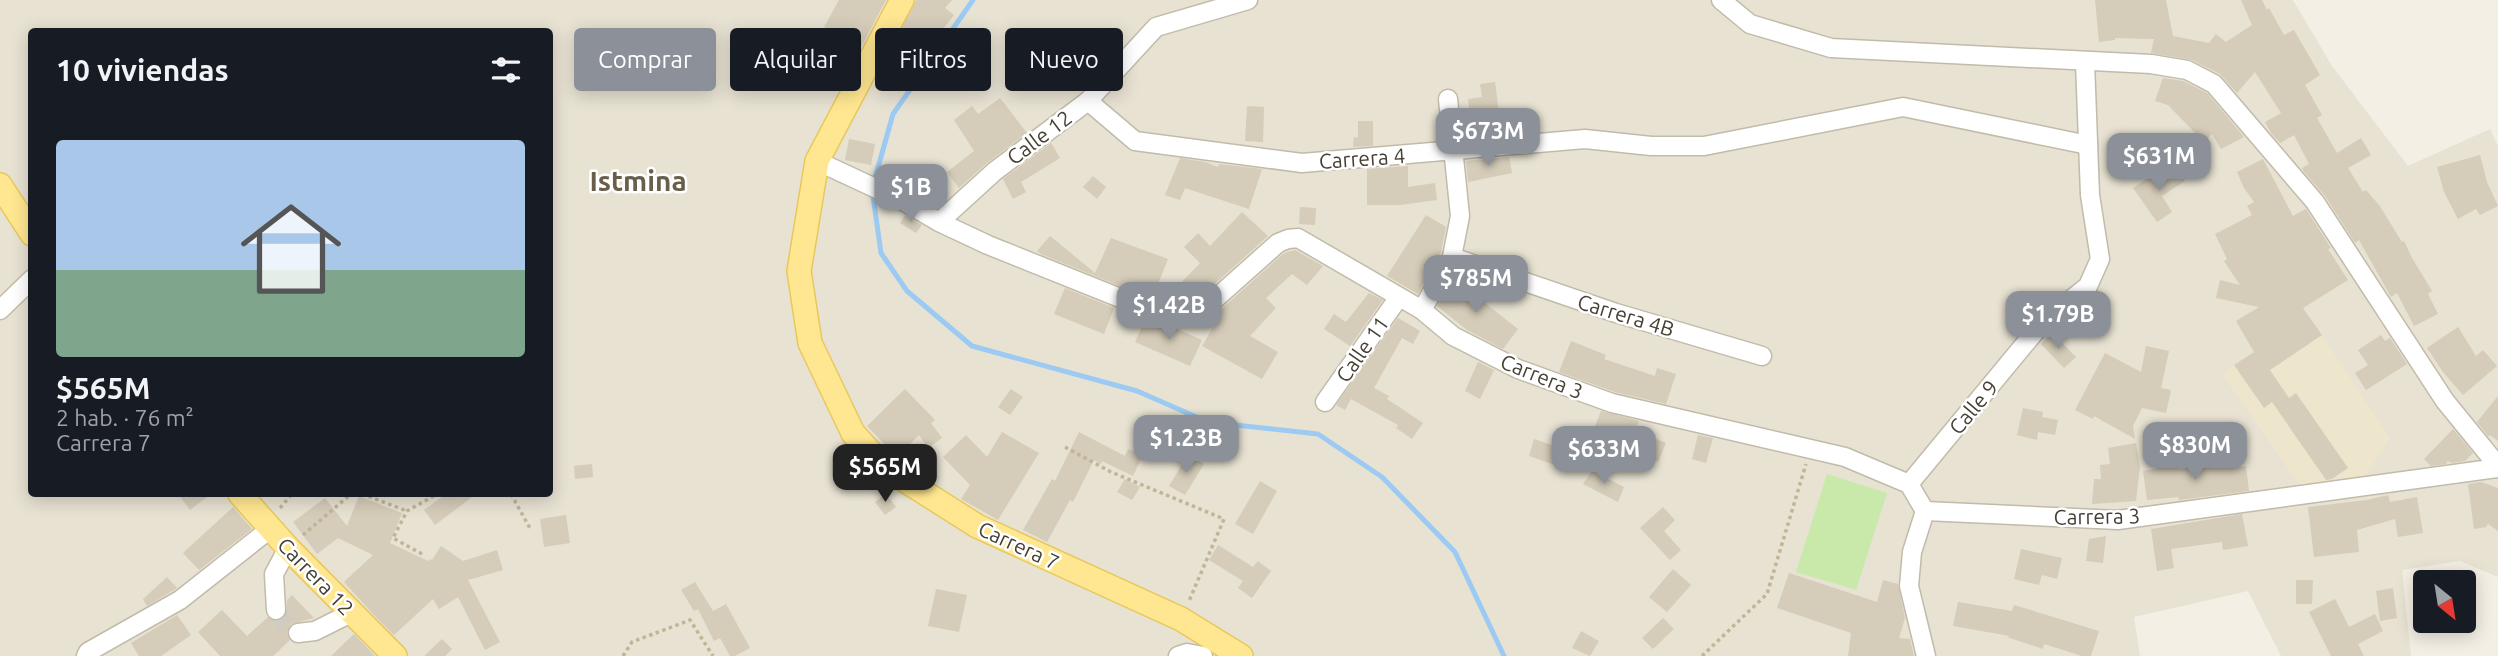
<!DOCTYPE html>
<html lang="es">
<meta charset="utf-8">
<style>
:root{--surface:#171b24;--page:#20242c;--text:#f1f3f6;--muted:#9ea1a6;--line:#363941;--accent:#8c9099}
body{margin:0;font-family:Ubuntu,sans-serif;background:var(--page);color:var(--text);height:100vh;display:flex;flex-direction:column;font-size:26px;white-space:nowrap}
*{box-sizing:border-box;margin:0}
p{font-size:23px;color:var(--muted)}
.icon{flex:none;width:38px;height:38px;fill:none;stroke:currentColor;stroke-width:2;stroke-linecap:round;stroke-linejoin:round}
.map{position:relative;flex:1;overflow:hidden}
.details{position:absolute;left:28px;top:28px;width:525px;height:469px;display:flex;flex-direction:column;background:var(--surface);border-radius:7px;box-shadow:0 4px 18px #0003}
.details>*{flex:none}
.guide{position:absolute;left:574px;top:28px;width:665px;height:63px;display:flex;gap:14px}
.needle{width:46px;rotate:150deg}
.controls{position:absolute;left:2413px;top:570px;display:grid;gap:14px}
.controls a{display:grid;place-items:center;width:63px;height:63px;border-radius:7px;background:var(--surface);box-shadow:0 4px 18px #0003;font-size:35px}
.price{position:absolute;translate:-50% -60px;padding:0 16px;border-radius:14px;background:var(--accent);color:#fff;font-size:23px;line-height:46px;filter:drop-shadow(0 2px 4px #0008)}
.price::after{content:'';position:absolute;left:50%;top:42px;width:21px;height:16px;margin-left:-10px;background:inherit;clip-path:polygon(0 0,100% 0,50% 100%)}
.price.active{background:#222;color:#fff}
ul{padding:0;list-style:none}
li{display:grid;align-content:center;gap:14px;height:371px;padding:0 28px}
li+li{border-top:2px solid var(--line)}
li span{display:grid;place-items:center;height:217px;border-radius:7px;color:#555}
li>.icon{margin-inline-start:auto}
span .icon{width:126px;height:126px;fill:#fffc;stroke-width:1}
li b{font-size:30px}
h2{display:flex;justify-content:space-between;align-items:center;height:84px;padding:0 28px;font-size:30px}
.pill{padding:0 24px;border-radius:7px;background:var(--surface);box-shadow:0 4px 18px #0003;font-size:24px;line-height:63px}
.pill.active{background:var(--accent);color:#fff}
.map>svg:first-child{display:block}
.residential{fill:#e7e2d2;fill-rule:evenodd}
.education{fill:#ede6cd}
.green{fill:#c9e9aa}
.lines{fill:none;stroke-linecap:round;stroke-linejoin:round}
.stream{stroke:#9dcaf3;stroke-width:5}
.building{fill:#d5ccb9}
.minor-tunnel{stroke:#d0ccc1;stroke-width:18;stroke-dasharray:18 9;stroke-linecap:butt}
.minor-casing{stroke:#c1bba9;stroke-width:21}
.major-casing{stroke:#e8c85c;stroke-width:26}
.path{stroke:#c1b597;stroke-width:3.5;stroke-dasharray:3.5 3.5;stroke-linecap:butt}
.minor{stroke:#fff;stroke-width:18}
.major{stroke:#ffe791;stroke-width:23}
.labels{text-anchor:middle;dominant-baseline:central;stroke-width:5;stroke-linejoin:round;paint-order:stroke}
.street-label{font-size:21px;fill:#453f34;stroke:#fff}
.district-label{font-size:28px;font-weight:bold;fill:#685e4a;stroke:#fff}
</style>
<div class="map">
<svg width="2498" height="656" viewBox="0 0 2498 656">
<rect width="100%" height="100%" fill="#f3efe4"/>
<path class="residential" d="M0 0H2293L2332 66 2408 166 2490 129 2498 146V577L2460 561 2402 570 2411 656H2281L2248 591 2134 617 2140 656H0ZM32 32H550V494H32Z"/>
<polygon class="education" points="2322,335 2390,438 2366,475 2300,486 2222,374 2256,350"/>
<polygon class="green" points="1827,474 1887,493 1856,590 1796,572"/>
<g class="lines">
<polyline class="stream" points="973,0 893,114 872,189 881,253 907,291 972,346 1137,391 1208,422 1318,434 1382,477 1455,552 1504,656"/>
</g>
<g class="building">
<polygon points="839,0 886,0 861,47 824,27"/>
<polygon points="916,0 952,0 945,8 954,15 934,40 931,37 911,68 889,54"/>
<polygon points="2095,0 2166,0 2173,36 2209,43 2216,34 2226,42 2252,25 2241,0 2262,0 2267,10 2269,8 2284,35 2294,30 2320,75 2305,85 2322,115 2317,118 2337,153 2361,138 2371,155 2348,168 2363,192 2366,190 2379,205 2402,242 2404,241 2412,258 2432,291 2428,294 2438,314 2414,326 2397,293 2391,297 2359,240 2355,243 2325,196 2304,172 2302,168 2309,164 2294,135 2280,143 2271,133 2265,122 2281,113 2255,72 2237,93 2220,74 2192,60 2151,53 2154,39 2115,38 2115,40 2099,42"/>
<polygon points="2163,78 2183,81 2207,93 2244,137 2221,149 2212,134 2204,142 2168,105 2155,101"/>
<polygon points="1495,82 1502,135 1473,137 1468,99 1482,97 1480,84"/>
<polygon points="1000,98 1027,133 988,162 959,188 947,172 974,151 954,120 972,106 978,114"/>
<polygon points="1247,106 1264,107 1263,142 1245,141"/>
<polygon points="1358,121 1373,121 1373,146 1353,147 1354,137 1358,138"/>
<polygon points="849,139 875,144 871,165 845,160"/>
<polygon points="1051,143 1060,158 1021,182 1026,192 1013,199 1003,179"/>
<polygon points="2480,155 2487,182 2498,206 2480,215 2476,209 2458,219 2444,192 2437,167"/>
<polygon points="1509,157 1512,173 1468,182 1466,161"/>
<polygon points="1180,158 1205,162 1218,167 1219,164 1262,169 1249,209 1185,188 1180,200 1165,195"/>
<polygon points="2263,159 2293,216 2306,209 2331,248 2328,249 2348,280 2303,308 2322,335 2270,370 2289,398 2296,393 2348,468 2332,479 2326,480 2272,402 2264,408 2234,365 2254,352 2236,321 2259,307 2216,298 2220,280 2240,285 2224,261 2227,259 2215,234 2252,215 2247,206 2254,202 2244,188 2237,172"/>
<polygon points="1408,166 1408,187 1435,183 1437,200 1400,205 1367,205 1367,169"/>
<polygon points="2176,167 2185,181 2162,196 2172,212 2157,222 2133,188 2149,177 2153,182"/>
<polygon points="1093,176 1106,187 1097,199 1083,187"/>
<polygon points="1300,207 1316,208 1315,225 1299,224"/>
<polygon points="1242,212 1268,236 1198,299 1181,283 1200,263 1184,247 1198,233 1210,246"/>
<polygon points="905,215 922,225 916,233 900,223"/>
<polygon points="1426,215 1446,227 1441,252 1418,294 1387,276"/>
<polygon points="1050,236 1095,273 1111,238 1168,259 1152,299 1041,254 1037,251"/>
<polygon points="1295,250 1323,266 1307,285 1292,274 1266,298 1276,308 1250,336 1278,352 1262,379 1202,346 1218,318 1215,315 1284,253"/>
<polygon points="1453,278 1518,329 1503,349 1467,330 1437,306"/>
<polygon points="1065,288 1114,308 1104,334 1054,314"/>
<polygon points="1369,293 1383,300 1350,346 1324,329 1334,314 1346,322"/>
<polygon points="1398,318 1420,331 1413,344 1402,338 1374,388 1389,396 1387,399 1423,423 1412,439 1396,428 1398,425 1351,399 1345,410 1336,405"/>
<polygon points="1145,320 1166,329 1177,329 1202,340 1190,366 1135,342"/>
<polygon points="2458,327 2476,356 2483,350 2497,366 2463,395 2443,372 2427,348"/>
<polygon points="2052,333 2076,357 2064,368 2041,344"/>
<polygon points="2381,335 2385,341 2390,338 2407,364 2366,390 2355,373 2368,365 2358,350"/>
<polygon points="1571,341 1606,355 1604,359 1655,376 1657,368 1676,374 1666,404 1615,392 1559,372"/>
<polygon points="2146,346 2169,351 2161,388 2171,390 2166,413 2142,408 2133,426 2135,439 2094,416 2093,419 2075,410 2105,353 2141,372"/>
<polygon points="1478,362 1494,370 1480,399 1465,391"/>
<polygon points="905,389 935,420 931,423 942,438 928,448 919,435 897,457 867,426"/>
<polygon points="1011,389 1023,397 1010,415 998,407"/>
<polygon points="2498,396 2498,441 2490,435 2488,436 2477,422"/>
<polygon points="2023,408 2043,412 2042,417 2058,420 2055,435 2038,432 2037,440 2017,435"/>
<polygon points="1601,411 1639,421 1632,438 1619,433 1616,438 1594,429"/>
<polygon points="2453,429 2473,453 2465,461 2451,463 2448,461 2446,464 2431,466 2424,459"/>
<polygon points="1002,432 1039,453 998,520 961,499 970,485 943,457 966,435 987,457"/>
<polygon points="1079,432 1125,456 1128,449 1143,455 1133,476 1102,461 1101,464 1094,460 1073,502 1070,500 1047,542 1023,530 1052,479 1055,481"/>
<polygon points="1698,435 1713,438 1706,463 1692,459"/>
<polygon points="1654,438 1666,443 1658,462 1646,457"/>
<polygon points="1534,439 1564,449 1558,466 1529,456"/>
<polygon points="2136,443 2140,467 2136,501 2092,504 2094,479 2101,479 2100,465 2110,464 2108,448"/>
<polygon points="1188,455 1204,464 1185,495 1169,486"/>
<polygon points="2231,463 2231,468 2246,466 2249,491 2179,500 2178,497 2147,500 2143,471 2179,464 2180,469"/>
<polygon points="592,464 593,477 575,479 574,466"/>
<polygon points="1592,471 1624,487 1618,502 1583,484"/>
<polygon points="1125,479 1140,487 1132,500 1117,492"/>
<polygon points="1260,481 1277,491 1253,534 1235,524"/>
<polygon points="2481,482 2498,488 2498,531 2488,524 2486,527 2474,529 2468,484"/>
<polygon points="178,494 211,494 190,510"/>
<polygon points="446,494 476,494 435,525 424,510"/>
<polygon points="886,494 896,507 885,515 875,502"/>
<polygon points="2388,495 2390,502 2417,497 2423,533 2398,537 2395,519 2357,530 2359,552 2314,557 2308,507 2367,500"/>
<polygon points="359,496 402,513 390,543 428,561 430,559 432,560 441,546 463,561 497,550 503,570 468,580 500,642 485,650 458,597 439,609 433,599 394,635 374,615 344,582 373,555 338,538 317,554 293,522 325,498 347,526"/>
<polygon points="233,507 252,529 199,570 183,553"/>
<polygon points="1663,507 1675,520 1664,531 1681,550 1670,560 1640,528"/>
<polygon points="2242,514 2248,546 2223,550 2222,542 2171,549 2174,568 2157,571 2151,529"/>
<polygon points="566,515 570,543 544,547 540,519"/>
<polygon points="2106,536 2103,563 2086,561 2089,539"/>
<polygon points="1218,545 1253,567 1258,561 1271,571 1252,598 1238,588 1243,581 1209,560"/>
<polygon points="2021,549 2062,558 2057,579 2042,575 2039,585 2014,579"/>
<polygon points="1673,569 1691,585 1667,612 1649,597"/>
<polygon points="1789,573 1877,602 1883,580 1898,584 1905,618 1899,638 1910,639 1914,656 1848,656 1851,633 1777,608"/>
<polygon points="167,577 177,588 147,606 143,599"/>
<polygon points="2296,580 2313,580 2312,604 2296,604"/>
<polygon points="695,582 713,611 726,604 750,648 735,656 730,656 720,638 714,641 698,609 694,611 681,590"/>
<polygon points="2393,588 2397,618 2380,621 2376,591"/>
<polygon points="936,589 967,595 959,632 928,626"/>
<polygon points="292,595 314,618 291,624 287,634 290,640 273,656 220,656 198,632 222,610 247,636 268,617 276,621 283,619 286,614 287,600"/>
<polygon points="2335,599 2349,627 2375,614 2383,631 2358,644 2364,656 2331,656 2309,612"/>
<polygon points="1958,602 2012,611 2014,605 2099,631 2091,656 2082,656 2044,644 2043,649 2007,637 2010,636 1953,626"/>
<polygon points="177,615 191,635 161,656 139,656 131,643"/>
<polygon points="1663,618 1674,629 1653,649 1642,638"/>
<polygon points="1581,631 1599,641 1590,656 1572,648"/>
<polygon points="354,634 375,656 331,656"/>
<polygon points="442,639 452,649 445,656 424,656"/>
</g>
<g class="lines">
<polyline class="minor-tunnel" points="276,610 285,624 298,633"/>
<g class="minor-casing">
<g id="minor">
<polyline points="1721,0 1750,24 1831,48 2151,64 2187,70 2214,84 2315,202 2445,401 2498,466"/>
<polyline points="1088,101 1135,141 1302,163 1585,139 1651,146 1704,146 1903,107 2088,145"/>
<polyline points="817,161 905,202 939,222 988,245 1170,318 1196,316 1278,243 1288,239 1298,238 1422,310 1453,336 1518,369 1612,403 1845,457 1909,484 1925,511"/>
<polyline points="939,222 995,171 1088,101 1156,27 1248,0"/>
<polyline points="1452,257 1616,313 1762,356"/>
<polyline points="0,310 32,279"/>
<polyline points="1422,310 1452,257 1460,216 1448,99"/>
<polyline points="1325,402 1399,297"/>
<polyline points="1909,484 2043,322 2088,286 2100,259 2090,195 2085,62"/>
<polyline points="1925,511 2118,520 2498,468"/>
<polyline points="1925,511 1912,552 1909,586 1926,656"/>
<polyline points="276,610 274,574 288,548"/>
<polyline points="298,633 315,631 351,613"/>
<polyline points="86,656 88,652 180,600 270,529"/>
<polyline points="1178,656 1187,653 1203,656"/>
</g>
</g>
<g class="major-casing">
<g id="major">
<polyline points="902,0 817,161 799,271 810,343 853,433 884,467 977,526 1181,619 1241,656"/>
<polyline points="0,185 32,234"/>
<polyline points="240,494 288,548 395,656"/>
</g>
</g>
<g class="path">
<polyline points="1065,447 1111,472 1224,519 1189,601"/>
<polyline points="362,494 407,511"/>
<polyline points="511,494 531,530"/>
<polyline points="280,508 292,494"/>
<polyline points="303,535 351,494"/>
<polyline points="422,554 393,538 407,511 437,494"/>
<polyline points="623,656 632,642 690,620 713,656"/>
<polyline points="1702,656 1767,594 1806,464"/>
</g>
<use href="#minor" class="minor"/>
<use href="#major" class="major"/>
</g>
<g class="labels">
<g class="street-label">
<text transform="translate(1039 137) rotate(-37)">Calle 12</text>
<text transform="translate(1362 158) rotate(-4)">Carrera 4</text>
<text transform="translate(1626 315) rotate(17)">Carrera 4B</text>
<text transform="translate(1362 349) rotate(-55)">Calle 11</text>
<text transform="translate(1542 376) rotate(22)">Carrera 3</text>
<text transform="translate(1973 407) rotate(-50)">Calle 9</text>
<text transform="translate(2097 516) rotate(-1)">Carrera 3</text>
<text transform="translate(1019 545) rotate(25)">Carrera 7</text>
<text transform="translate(316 576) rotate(46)">Carrera 12</text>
</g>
<g class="district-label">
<text x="638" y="180">Istmina</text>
</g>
</g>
</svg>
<div class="controls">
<a><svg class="needle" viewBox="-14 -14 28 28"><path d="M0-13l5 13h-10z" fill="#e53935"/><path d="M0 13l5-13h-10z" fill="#9ea1a6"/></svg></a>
</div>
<b class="price" style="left:1488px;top:168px">$673M</b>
<b class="price" style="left:2159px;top:193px">$631M</b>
<b class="price" style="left:911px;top:224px">$1B</b>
<b class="price" style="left:1476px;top:315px">$785M</b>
<b class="price" style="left:1169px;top:342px">$1.42B</b>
<b class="price" style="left:2058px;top:351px">$1.79B</b>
<b class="price" style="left:1186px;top:475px">$1.23B</b>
<b class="price" style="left:2195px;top:482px">$830M</b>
<b class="price" style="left:1604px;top:486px">$633M</b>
<b class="price active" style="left:885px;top:504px">$565M</b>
<div class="guide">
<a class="pill active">Comprar</a>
<a class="pill">Alquilar</a>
<a class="pill">Filtros</a>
<a class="pill">Nuevo</a>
</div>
<section class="details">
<h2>10 viviendas<svg class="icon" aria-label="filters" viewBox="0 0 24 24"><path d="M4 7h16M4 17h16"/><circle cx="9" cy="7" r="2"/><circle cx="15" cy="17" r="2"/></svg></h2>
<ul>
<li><span style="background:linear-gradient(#a9c7e8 60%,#7fa58c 0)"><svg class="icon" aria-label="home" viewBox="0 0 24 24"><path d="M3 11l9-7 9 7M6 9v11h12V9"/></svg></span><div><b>$565M</b><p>2 hab. · 76 m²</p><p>Carrera 7</p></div></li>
</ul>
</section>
</div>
